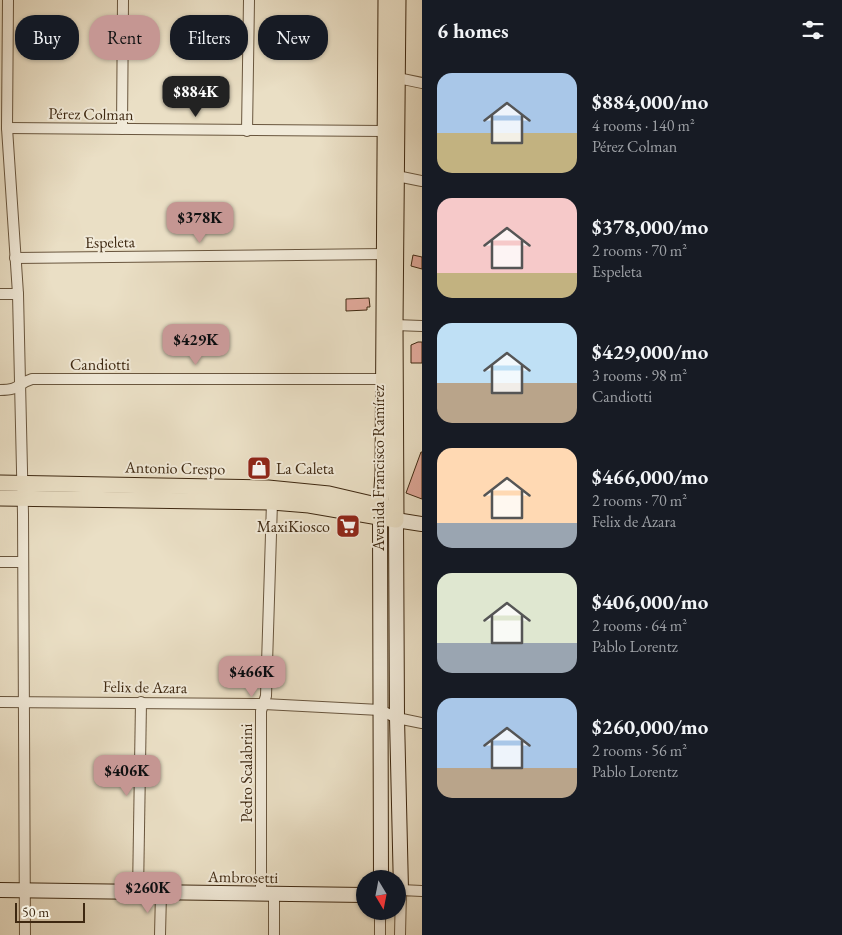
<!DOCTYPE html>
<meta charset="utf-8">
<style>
:root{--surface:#171b24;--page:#242831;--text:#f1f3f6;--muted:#9ea1a6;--accent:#c59692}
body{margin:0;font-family:"EB Garamond",serif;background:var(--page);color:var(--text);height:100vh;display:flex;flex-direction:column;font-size:19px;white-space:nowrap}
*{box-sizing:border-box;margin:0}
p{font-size:16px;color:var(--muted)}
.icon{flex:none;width:28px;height:28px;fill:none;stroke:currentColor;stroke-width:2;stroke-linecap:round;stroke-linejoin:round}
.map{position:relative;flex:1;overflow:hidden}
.sheet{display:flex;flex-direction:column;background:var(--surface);width:420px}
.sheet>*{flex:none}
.guide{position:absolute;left:15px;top:15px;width:331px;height:45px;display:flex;gap:10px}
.needle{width:32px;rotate:170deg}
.fabs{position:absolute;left:356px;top:870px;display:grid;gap:10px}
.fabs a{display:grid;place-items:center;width:50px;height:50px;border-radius:50%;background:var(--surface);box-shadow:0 1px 4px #0004;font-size:25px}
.scale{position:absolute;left:15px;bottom:12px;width:70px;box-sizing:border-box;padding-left:5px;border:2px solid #3e2811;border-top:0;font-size:14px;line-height:18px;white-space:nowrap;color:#3e2811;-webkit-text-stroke:4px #f1ead9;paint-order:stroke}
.price{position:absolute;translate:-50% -42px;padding:0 11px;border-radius:10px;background:var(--accent);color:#111;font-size:16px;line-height:32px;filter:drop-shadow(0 1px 2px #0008)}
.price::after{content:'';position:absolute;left:50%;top:30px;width:15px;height:11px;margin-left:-8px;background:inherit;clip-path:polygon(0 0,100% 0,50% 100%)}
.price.active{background:#222;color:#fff}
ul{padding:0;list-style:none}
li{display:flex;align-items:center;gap:15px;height:125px;padding:0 15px}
li span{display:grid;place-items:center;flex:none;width:140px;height:100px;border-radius:15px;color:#555}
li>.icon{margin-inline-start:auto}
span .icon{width:60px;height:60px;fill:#fffc;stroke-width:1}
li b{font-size:21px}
h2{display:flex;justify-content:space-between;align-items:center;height:60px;padding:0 15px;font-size:21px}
.pill{padding:0 18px;border-radius:20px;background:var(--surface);box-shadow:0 1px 4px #0004;font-size:18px;line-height:45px}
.pill.active{background:var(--accent);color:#111}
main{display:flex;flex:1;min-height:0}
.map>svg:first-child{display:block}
.building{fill:#e1a99b;stroke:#3e2811}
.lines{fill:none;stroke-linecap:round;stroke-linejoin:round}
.street-casing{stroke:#69563e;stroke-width:12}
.secondary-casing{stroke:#3e2811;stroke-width:16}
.primary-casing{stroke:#3e2811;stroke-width:17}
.street{stroke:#f1ead9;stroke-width:10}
.secondary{stroke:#f1ead9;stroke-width:14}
.primary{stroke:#eadfc5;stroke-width:15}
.labels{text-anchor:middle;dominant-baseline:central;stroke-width:4;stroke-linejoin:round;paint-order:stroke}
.street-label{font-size:16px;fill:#3e2811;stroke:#f1ead9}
.poi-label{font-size:16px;fill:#3e2811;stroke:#f1ead9;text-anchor:start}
</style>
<main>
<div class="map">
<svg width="422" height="935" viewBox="0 0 422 935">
<rect width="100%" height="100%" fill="#eadfc5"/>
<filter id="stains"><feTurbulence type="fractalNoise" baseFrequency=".004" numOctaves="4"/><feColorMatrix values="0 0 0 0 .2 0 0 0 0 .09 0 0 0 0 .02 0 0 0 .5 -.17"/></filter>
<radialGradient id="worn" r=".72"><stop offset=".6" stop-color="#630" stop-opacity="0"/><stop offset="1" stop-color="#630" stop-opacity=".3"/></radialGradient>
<g class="building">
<polygon points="413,255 422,257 422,269 411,266"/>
<polygon points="369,298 370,307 367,307 367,310 346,311 346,299"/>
<polygon points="418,342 422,342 422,363 411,363 411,345"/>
<polygon points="421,452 422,452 422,499 406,493"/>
</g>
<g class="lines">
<g class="street-casing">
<g id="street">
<polyline points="8,0 7,128 18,294 23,514 25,935"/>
<polyline points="398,78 422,83"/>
<polyline points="7,128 384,131"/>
<polyline points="122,129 123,0"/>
<polyline points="247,131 249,0"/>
<polyline points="392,175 422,181"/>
<polyline points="15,258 384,254"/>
<polyline points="0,294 18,294"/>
<polyline points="395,325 422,326"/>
<path d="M0 390C21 390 16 384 32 379H384"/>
<polyline points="0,562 23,562"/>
<polyline points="0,702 264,704 380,710 397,718 422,723"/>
<polyline points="138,893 141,702"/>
<polyline points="261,895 261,711 266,696 272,502"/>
<polyline points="160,935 161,893"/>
<polyline points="274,935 274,895"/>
<polyline points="380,935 380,911"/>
<polyline points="400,935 401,890 422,891"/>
</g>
</g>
<g class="secondary-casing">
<g id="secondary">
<polyline points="380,517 381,879"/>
<polyline points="0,890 365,895"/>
<polyline points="398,891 401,890 397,718 396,520 422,524"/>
</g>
</g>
<g class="primary-casing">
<g id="primary">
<polyline points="0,483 268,488 329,494 389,508"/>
<polyline points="0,498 272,502 309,505 396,520 395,325 398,0"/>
<polyline points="380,517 383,473 386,0"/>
</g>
</g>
<use href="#street" class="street"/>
<use href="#secondary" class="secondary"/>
<use href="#primary" class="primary"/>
</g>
<defs>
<g id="shop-square" transform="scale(1.25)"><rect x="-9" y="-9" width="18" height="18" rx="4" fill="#8f2418" stroke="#f1ead9"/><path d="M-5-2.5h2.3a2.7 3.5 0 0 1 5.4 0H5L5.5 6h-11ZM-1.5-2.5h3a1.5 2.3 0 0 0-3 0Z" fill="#fff"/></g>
<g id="supermarket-square" transform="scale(1.25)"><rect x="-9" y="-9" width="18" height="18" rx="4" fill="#8f2418" stroke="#f1ead9"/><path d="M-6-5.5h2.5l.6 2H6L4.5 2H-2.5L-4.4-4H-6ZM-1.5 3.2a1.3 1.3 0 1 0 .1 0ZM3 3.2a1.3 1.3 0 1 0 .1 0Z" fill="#fff"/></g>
</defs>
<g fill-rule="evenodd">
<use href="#shop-square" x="259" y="468"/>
<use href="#supermarket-square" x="348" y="526"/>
</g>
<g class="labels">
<g class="street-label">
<text transform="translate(91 114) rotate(1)">Pérez Colman</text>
<text transform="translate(110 242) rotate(-1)">Espeleta</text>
<text x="100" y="364">Candiotti</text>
<text transform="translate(175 468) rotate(1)">Antonio Crespo</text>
<text transform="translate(378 468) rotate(-90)">Avenida Francisco Ramírez</text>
<text transform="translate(145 687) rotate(1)">Felix de Azara</text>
<text transform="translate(246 773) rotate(-90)">Pedro Scalabrini</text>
<text transform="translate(243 877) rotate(1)">Ambrosetti</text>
</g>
<g class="poi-label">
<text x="276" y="468">La Caleta</text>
<text x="330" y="526" text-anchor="end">MaxiKiosco</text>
</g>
</g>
<rect width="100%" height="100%" filter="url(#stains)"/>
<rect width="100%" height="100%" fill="url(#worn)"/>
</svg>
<div class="fabs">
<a><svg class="needle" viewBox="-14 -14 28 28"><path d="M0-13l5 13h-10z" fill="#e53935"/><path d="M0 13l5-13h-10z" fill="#9ea1a6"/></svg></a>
</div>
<div class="scale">50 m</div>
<b class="price active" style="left:196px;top:118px">$884K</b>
<b class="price" style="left:200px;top:244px">$378K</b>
<b class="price" style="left:196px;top:366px">$429K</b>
<b class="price" style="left:252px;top:698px">$466K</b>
<b class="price" style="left:127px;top:797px">$406K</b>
<b class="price" style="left:148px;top:914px">$260K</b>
<div class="guide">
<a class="pill">Buy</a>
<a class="pill active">Rent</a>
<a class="pill">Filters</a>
<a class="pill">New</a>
</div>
</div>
<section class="sheet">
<h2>6 homes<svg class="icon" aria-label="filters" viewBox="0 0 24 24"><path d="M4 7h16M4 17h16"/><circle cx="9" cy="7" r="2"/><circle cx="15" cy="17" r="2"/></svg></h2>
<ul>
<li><span style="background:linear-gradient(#a9c7e8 60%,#c2b280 0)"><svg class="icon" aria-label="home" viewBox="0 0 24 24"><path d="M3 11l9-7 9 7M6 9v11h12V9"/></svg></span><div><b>$884,000/mo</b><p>4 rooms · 140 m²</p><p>Pérez Colman</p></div></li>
<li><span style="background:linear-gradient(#f6c9c9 75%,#c2b280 0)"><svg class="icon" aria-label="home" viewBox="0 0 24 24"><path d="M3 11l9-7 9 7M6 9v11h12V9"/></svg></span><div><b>$378,000/mo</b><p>2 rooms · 70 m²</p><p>Espeleta</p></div></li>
<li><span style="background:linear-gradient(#bfe0f5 60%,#b9a48a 0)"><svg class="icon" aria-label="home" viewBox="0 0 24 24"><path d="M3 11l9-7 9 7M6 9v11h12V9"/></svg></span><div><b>$429,000/mo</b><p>3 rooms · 98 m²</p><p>Candiotti</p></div></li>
<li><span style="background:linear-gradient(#ffd9b3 75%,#9aa5b1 0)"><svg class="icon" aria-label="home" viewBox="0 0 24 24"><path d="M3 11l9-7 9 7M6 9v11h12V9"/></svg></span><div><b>$466,000/mo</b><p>2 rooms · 70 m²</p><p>Felix de Azara</p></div></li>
<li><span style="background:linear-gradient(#dfe7d0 70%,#9aa5b1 0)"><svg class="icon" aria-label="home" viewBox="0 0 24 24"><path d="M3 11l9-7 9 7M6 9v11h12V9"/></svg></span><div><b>$406,000/mo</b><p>2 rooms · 64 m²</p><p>Pablo Lorentz</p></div></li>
<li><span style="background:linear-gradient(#a9c7e8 70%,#b9a48a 0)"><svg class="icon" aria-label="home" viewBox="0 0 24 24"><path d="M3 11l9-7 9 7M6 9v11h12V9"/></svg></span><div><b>$260,000/mo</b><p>2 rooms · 56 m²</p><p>Pablo Lorentz</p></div></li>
</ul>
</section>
</main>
